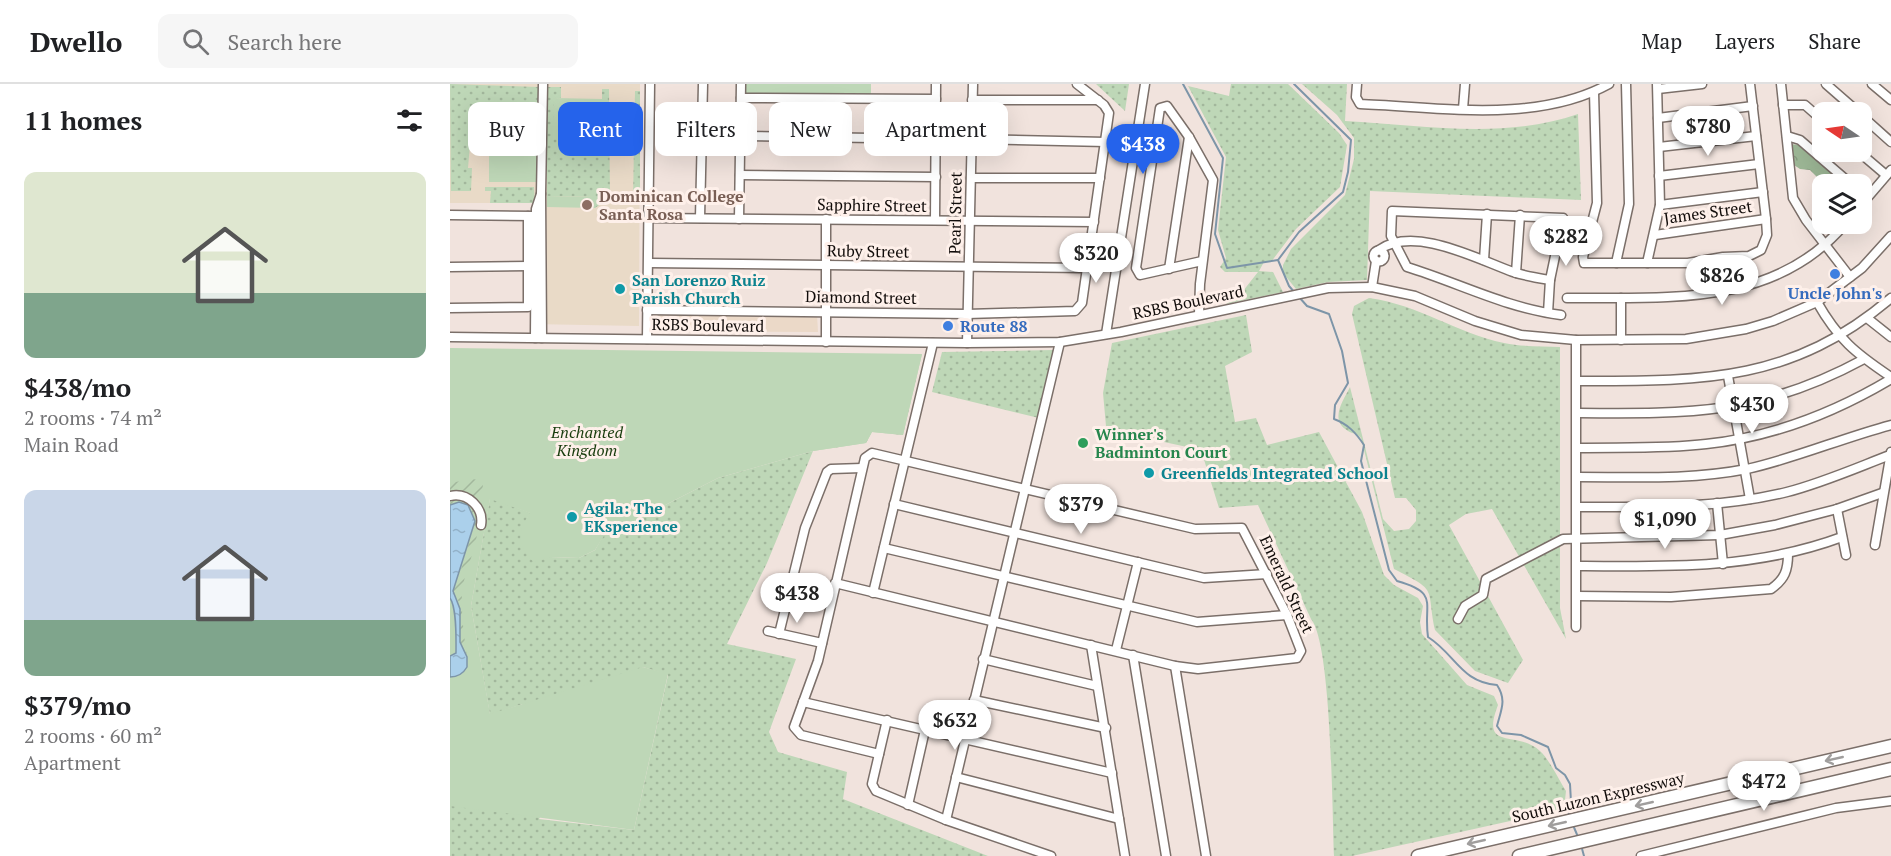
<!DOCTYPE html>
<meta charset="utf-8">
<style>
:root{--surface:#fff;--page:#f6f6f6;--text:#202124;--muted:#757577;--line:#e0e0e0;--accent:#2563eb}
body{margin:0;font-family:"PT Serif",serif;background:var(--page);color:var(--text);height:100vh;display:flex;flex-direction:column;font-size:22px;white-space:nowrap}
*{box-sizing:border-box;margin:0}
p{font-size:20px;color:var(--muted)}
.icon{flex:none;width:33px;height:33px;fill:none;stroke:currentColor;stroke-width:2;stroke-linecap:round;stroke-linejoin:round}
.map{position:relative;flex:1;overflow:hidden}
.sheet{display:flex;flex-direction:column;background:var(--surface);width:450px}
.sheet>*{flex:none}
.guide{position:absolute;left:18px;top:18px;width:570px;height:54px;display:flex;gap:12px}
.needle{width:39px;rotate:283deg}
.controls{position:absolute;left:1362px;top:18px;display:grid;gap:12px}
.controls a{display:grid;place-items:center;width:60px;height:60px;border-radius:12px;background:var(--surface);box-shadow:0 6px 24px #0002;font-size:30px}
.price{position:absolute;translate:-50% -51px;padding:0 14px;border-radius:21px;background:#fff;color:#222;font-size:20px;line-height:39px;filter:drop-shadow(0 2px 3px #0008)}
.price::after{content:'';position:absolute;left:50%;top:36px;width:18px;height:14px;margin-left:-9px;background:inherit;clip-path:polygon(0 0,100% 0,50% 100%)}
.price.current{background:var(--accent);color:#fff}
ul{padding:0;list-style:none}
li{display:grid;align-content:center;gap:12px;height:318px;padding:0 24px}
li span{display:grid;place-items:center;height:186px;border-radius:12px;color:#555}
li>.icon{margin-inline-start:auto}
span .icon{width:108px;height:108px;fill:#fffc;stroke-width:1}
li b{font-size:26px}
h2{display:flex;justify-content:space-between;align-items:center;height:72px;padding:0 24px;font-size:26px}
.chip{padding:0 21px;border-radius:12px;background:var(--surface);box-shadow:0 6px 24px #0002;font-size:21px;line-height:54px}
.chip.current{background:var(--accent);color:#fff}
header{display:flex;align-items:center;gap:36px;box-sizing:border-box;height:84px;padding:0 30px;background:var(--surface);border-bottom:2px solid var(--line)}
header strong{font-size:28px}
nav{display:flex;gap:33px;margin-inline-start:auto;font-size:21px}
.search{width:420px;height:54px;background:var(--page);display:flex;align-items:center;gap:15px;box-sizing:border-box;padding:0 21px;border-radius:12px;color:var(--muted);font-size:22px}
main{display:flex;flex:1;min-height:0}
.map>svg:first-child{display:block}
.commercial{fill:#ebd9c8}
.education{fill:#e9dac7}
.grass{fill:url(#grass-dots);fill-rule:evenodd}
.forest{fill:url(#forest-crowns)}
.park{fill:#bed7b7}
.garden{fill:url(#garden-furrows)}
.water{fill:url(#water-ripples);stroke:#7d95a8;stroke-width:1.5}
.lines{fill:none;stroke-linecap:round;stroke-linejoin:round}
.stream{stroke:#7d95a8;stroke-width:2}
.minor-casing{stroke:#7b6f69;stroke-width:11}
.highway-casing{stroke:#7b6f69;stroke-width:15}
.minor{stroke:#fff;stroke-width:8}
.highway{stroke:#fff;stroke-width:12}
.oneway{stroke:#a09e9d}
.education-dot{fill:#8d6e63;stroke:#fef0ea;stroke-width:2}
.shop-dot{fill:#3f7fe0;stroke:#fef0ea;stroke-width:2}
.culture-dot{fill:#0f9aa8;stroke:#fef0ea;stroke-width:2}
.leisure-dot{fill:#2e9e5b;stroke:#fef0ea;stroke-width:2}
.labels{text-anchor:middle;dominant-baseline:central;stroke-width:6;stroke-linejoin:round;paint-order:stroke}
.education-label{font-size:16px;font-weight:bold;fill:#785e54;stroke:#fef0ea;text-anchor:start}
.street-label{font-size:16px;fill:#110c0a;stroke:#fef0ea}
.culture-label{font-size:16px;font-weight:bold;fill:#0d838f;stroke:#fef0ea;text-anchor:start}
.shop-label{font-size:16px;font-weight:bold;fill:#366cbe;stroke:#fef0ea}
.park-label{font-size:16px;font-style:italic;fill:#183c0d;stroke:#fef0ea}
.leisure-label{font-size:16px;font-weight:bold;fill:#27864d;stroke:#fef0ea;text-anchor:start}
</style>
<header>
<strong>Dwello</strong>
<div class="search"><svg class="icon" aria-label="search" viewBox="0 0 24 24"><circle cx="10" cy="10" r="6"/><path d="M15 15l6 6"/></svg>Search here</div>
<nav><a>Map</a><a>Layers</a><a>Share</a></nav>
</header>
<main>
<section class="sheet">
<h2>11 homes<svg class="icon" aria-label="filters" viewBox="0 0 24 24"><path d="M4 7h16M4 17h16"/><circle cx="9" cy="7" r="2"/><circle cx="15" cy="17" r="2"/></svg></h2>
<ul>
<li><span style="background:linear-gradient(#dfe7d0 65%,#7fa58c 0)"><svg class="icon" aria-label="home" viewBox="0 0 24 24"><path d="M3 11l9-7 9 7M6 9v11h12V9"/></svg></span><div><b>$438/mo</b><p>2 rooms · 74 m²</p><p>Main Road</p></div></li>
<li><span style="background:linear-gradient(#c9d6e8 70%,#7fa58c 0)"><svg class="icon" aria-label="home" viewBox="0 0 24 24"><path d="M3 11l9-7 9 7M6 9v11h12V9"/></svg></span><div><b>$379/mo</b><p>2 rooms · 60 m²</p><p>Apartment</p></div></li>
</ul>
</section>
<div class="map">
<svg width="1441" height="772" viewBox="0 0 1441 772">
<defs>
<pattern id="grass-dots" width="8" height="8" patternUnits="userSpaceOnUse" patternTransform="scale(1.5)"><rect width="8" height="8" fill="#bed7b7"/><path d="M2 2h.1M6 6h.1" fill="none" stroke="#a2b79c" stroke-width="1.8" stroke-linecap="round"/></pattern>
<pattern id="forest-crowns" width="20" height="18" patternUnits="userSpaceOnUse" patternTransform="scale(1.5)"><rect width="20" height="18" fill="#9cb695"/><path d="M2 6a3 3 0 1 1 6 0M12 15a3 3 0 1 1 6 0" fill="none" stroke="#859b7f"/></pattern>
<pattern id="garden-furrows" width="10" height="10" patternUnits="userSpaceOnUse" patternTransform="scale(1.5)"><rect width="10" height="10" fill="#bed7b7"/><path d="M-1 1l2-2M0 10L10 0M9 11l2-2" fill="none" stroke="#a2b79c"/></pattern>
<pattern id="water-ripples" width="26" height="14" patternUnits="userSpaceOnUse" patternTransform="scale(1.5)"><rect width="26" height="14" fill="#abd0eb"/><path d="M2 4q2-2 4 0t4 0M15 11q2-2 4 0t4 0" fill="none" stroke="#92b1c8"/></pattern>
</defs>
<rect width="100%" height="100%" fill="#f1e3dd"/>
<polygon class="commercial" points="202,229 367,230 368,248 202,247"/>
<polygon class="education" points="0,0 190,0 189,242 81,240 85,119 0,119"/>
<g class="grass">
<polygon points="0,0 89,3 88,51 36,51 36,37 41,37 41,28 19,27 19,36 22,37 18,84 22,84 21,107 1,107 1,119"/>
<polygon points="646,0 679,0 675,27"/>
<polygon points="781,0 838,0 889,49 897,61 890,103 846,145 821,178 814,178 809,187 823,188 833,208 776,220 793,207 808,188 775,188 770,183 776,174 768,146 776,73 738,2 779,12"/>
<path d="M852 0H897L895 37C971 41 1054 56 1128 30L1131 116 920 107 917 196 878 198 846 205 833 189V181L841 165 895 111 904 75V54L887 31Z"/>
<polygon points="97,3 111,3 111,14 104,14 152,47 152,5 159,5 160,113 145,124 145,113 97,112"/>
<polygon points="185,7 190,7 190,108 183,115"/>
<polygon points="35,103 84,103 85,119 40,119 41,107 35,107"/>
<path d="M919 214C970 221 1006 249 1054 259 1072 263 1092 262 1110 263V524L1116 555 1042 425 1016 430 999 441 1073 576 1058 599 1025 587 985 546C976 502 989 508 944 485L911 354C907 349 903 350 898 347 879 336 893 317 900 303L933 435 944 447 959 445 966 437V426L956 414H945L902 230 904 222Z"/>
<path d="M796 231 802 268 775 282 785 338 806 334 817 361 869 348 912 428 934 491 944 501 968 514 973 522 970 538 972 550 1017 601 1044 612 1048 621C1030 668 1066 645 1090 667 1099 675 1109 696 1116 707L1114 725 902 772H884C882 729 882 561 861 535L808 421 769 424 751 366 677 350 656 342 653 309 662 259Z"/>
<polygon points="604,266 589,334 482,308 492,268"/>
<path d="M472 270 453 351 422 348 416 359 363 367 317 479 277 560 346 575 319 648 328 668 397 688 393 715 538 772H0V696L73 620 40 631 21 522 40 414 81 429 77 434 101 473 129 474 145 466 156 447 184 437 268 394 363 367ZM193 583 218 591 184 746 89 735Z"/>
</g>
<polygon class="forest" points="1341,60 1348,61 1394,100 1374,100 1360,86 1350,85 1341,79"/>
<g class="park">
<polygon points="294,0 421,0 421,15 294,13"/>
<polygon points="104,14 152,15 152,47 103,47"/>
<polygon points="39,57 88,57 87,98 39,98"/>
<polygon points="97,112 145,113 145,124 97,123"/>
<path d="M0 264 472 270 453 351 422 348 416 359 363 367 268 394 184 437 157 447 145 466 129 474 101 473 84 478C66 462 67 448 80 429L40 415 21 522 40 630 193 583 218 590 184 746 0 722Z"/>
</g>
<g class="garden">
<polygon points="22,395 29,396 33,401 30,420 18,410 0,409 0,399"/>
<path d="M11 415C47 431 14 481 12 508 11 529 14 552 17 573L11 563 9 518 3 507 17 469 23 431 14 419 0 421V418Z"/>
</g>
<path class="water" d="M9 418 18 421 25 437 3 507 10 525V558L17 573V583C13 590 8 593 0 593V572L6 569C6 555 7 524 0 514V421Z"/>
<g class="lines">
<g class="stream">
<polyline points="733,0 773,74 765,150 777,184 828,176"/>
<polyline points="844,0 901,56 898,88 893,108 849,148 828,176 839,202 845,209"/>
<path d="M849 213 857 222 879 230 892 267 898 299 885 321 884 335C898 340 906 349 914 361L911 377 939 486 947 497C990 509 973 519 978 553 1006 571 1011 598 1047 601 1057 616 1051 626 1047 642L1052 649 1071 651 1098 663 1106 684 1115 691 1120 700 1121 718 1118 734"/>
<polyline points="1123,741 1128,753"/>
<polyline points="1131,761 1134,772"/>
</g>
<g class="minor-casing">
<g id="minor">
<path d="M907 0 906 13 910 20C990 23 1086 40 1159 0"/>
<polyline points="1331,0 1343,114 1356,136 1400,193"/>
<polyline points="1376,0 1408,28"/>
<polyline points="1422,0 1441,16"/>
<polyline points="1208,5 1252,0"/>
<polyline points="1144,8 1147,119 1133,173 1134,179 1238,179 1273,173 1299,172 1311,166 1317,151 1316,135 1300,0"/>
<polyline points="291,14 486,15"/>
<polyline points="522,16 648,16"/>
<polyline points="1333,21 1355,21 1372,36"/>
<polyline points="1013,25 1015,0"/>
<polyline points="1412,32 1441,58"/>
<polyline points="1208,34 1303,22"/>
<polyline points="290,52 486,55"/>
<polyline points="1337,52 1350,56 1401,100"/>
<polyline points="521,55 656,58"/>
<polyline points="1209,63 1306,52"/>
<polyline points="1409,68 1436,91"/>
<polyline points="290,91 486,93"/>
<polyline points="1209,92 1309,80"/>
<polyline points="521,94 650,94"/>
<polyline points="91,110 93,0"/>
<polyline points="1412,120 1441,86"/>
<polyline points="1210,121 1313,108"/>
<polyline points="0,131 84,132"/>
<polyline points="199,134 644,138"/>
<polyline points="250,134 253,0"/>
<polyline points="289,135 291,0"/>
<polyline points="485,136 486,0"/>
<polyline points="1205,151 1316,135"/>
<path d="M929 166C964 141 1027 175 1063 188 1075 192 1088 194 1100 196"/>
<circle cx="929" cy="172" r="5.5"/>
<polyline points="1034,176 1037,130"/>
<polyline points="199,179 637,184"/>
<polyline points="1166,179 1179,120 1176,0"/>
<polyline points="1197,179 1210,121 1207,0"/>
<polyline points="0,183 79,182"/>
<polyline points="719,185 739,53"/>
<polyline points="1066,189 1070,131"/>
<polyline points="922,203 926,177"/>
<path d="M1117 214C1216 213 1324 224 1395 140"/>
<polyline points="1171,214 1171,256"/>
<path d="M1367 218C1388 255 1405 269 1441 293"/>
<polyline points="0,224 78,223 78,132"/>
<polyline points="197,226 517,230 625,227 632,219 659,29 654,21 627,0"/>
<path d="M1098 229 1100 196 1113 134 942 127 941 152 957 183C1009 199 1056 224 1111 231"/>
<polyline points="749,230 750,200 763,96 739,53 717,22 710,24 686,184 690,191 752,177"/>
<polyline points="1417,234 1441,253"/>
<polyline points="656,250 695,0"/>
<polyline points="0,253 517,259 610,258 671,248 878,204 922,203 965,212 1025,237 1071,251 1126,256 1236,255 1296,245 1323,237 1367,218 1412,184 1441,152"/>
<polyline points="85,254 86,125 91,110 92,254"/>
<polyline points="197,255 200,0"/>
<polyline points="376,258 376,135"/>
<polyline points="517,259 523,0"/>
<polyline points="1278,292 1300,415"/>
<path d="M1127 297C1252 297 1341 299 1441 214"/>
<path d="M1127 329C1240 330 1311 331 1414 275"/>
<path d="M1128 364C1170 363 1214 365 1256 360 1322 353 1384 329 1441 295"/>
<path d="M1128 393C1184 393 1241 396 1297 385 1346 374 1392 354 1441 341"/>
<path d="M0 412C18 408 34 424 31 441"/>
<polyline points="1267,419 1273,480"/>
<polyline points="444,420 754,494 817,490"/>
<path d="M1128 423C1198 423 1268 425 1337 408 1372 399 1406 384 1440 371"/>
<polyline points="1387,425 1396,471"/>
<polyline points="1425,461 1441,368"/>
<polyline points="434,464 747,538 837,531"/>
<path d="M1127 482C1218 483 1306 485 1392 453"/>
<polyline points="385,499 725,582 748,585 847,574 851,567 837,531 792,444 745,445 422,369 415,374 368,577 344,643 351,651 429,670"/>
<polyline points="423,509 483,259"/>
<path d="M1127 512 1221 513 1321 505C1335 495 1338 486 1338 470"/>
<polyline points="1008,535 1015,522 1033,511 1036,495 1113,455 1270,451 1325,441 1387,425 1432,409"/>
<polyline points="1126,543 1126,256"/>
<polyline points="318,547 372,559"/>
<polyline points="329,550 355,444 377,388 381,385 412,384"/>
<polyline points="641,561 675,772"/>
<polyline points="666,566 688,478"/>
<polyline points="683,571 716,772"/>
<polyline points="533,575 647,602"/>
<polyline points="725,582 756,772"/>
<polyline points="524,616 656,644"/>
<polyline points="353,618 662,689"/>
<polyline points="437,636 422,700 426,707 496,736 601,772"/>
<polyline points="506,693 669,735"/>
<polyline points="458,721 475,646"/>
<polyline points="496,736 610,258"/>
<polyline points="1191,772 1386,724 1441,717"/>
</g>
</g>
<g class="highway-casing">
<g id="highway">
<polyline points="968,772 1441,662"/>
<polyline points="1069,772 1441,685"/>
</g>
</g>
<use href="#minor" class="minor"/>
<use href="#highway" class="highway"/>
</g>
<defs><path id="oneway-shaft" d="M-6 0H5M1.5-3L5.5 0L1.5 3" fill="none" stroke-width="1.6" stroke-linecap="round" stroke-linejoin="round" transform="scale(1.5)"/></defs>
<g class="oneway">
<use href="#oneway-shaft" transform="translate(1384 675) rotate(167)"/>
<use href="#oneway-shaft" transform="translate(1194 720) rotate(167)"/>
<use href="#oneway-shaft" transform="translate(1107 740) rotate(167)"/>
<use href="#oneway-shaft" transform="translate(1026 758) rotate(167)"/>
</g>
<circle class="education-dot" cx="137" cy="121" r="6"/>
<g class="shop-dot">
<circle cx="1385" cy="190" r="6"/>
<circle cx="498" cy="242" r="6"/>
</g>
<g class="culture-dot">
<circle cx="170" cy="205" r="6"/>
<circle cx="699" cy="389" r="6"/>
<circle cx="122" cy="433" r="6"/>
</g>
<circle class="leisure-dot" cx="633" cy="359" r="6"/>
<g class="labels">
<g class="education-label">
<text x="149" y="112">Dominican College<tspan x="149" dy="18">Santa Rosa</tspan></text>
</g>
<g class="street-label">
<text transform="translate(422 121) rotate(1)">Sapphire Street</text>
<text transform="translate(1258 128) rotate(-8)">James Street</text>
<text transform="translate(505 129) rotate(-89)">Pearl Street</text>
<text transform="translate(418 167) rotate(1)">Ruby Street</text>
<text transform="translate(411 213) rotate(1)">Diamond Street</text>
<text transform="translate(738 218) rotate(-12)">RSBS Boulevard</text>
<text transform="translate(258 241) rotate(1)">RSBS Boulevard</text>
<text transform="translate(837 500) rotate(65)">Emerald Street</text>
<text transform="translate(1148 713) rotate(-13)">South Luzon Expressway</text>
</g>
<g class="culture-label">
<text x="182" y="196">San Lorenzo Ruiz<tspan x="182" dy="18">Parish Church</tspan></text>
<text x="711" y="389">Greenfields Integrated School</text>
<text x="134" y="424">Agila: The<tspan x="134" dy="18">EKsperience</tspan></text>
</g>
<g class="shop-label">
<text x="1385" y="209">Uncle John's</text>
<text x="510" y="242" text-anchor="start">Route 88</text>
</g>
<g class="park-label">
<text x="137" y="348">Enchanted<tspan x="137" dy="18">Kingdom</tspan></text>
</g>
<g class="leisure-label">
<text x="645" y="350">Winner's<tspan x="645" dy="18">Badminton Court</tspan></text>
</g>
</g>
</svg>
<div class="controls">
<a><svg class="needle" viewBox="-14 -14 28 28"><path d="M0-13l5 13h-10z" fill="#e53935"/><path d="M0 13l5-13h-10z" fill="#757577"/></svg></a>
<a><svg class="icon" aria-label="layers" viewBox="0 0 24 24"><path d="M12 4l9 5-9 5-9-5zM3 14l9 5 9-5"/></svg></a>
</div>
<b class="price" style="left:1258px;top:73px">$780</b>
<b class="price current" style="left:693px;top:91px">$438</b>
<b class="price" style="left:1116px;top:183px">$282</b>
<b class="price" style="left:646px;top:200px">$320</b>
<b class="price" style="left:1272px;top:222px">$826</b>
<b class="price" style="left:1302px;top:351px">$430</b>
<b class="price" style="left:631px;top:451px">$379</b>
<b class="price" style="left:1215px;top:466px">$1,090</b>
<b class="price" style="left:347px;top:540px">$438</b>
<b class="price" style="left:505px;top:667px">$632</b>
<b class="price" style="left:1314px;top:728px">$472</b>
<div class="guide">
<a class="chip">Buy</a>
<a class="chip current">Rent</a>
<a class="chip">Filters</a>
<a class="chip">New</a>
<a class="chip">Apartment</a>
</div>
</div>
</main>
